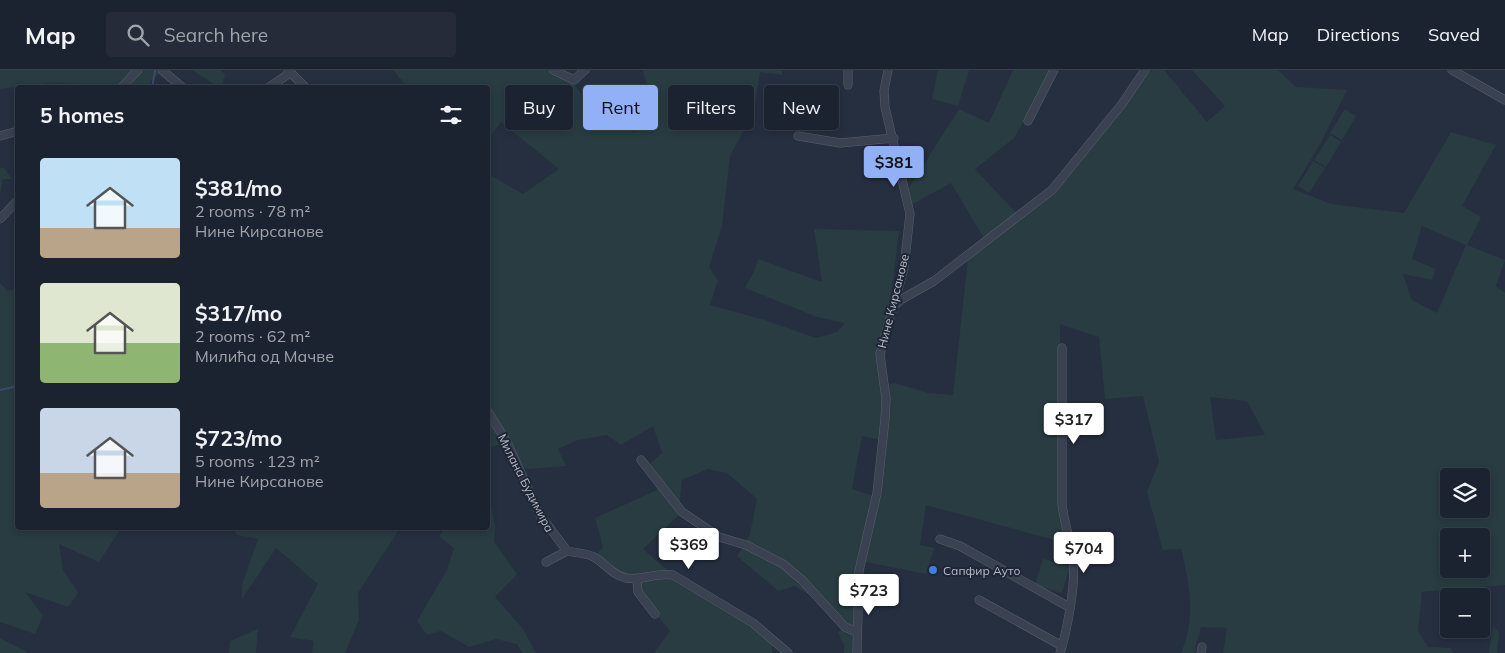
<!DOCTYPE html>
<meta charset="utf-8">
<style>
:root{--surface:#1c2330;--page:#252b38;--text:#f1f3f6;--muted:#a0a4ab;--line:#3a404c;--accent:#91b0f5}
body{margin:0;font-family:Mulish,sans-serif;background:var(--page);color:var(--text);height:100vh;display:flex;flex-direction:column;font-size:19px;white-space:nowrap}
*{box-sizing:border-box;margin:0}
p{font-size:16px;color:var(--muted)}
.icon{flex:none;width:28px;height:28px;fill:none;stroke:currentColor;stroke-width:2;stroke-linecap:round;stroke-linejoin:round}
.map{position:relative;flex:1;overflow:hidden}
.panel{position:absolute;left:15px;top:15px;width:475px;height:445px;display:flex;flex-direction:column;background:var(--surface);border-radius:5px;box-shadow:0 2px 8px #0003,0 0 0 1px var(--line)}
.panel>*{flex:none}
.hud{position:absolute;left:505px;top:15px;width:475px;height:45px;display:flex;gap:10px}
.buttons{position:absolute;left:1440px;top:398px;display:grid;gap:10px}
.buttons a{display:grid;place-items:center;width:50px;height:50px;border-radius:5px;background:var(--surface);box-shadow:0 2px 8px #0003,0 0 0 1px var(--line);font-size:25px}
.price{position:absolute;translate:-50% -42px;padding:0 11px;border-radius:5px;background:#fff;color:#222;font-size:16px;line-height:32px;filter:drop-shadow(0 1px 2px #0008)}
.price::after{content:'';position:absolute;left:50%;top:30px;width:15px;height:11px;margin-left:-8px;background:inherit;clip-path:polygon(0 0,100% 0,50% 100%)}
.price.current{background:var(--accent);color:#111}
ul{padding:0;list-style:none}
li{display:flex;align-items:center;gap:15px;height:125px;padding:0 25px}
li span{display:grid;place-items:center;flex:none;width:140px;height:100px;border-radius:5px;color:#555}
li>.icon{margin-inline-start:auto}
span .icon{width:60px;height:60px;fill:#fffc;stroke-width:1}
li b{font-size:21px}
h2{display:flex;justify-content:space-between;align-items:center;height:60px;padding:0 25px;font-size:21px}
.chip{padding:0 18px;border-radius:5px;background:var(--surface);box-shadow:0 2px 8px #0003,0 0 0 1px var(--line);font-size:18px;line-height:45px}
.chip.current{background:var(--accent);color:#111}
header{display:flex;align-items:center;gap:30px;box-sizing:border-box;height:70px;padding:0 25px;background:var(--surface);border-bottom:1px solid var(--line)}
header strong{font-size:24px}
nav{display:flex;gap:28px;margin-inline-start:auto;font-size:18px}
.search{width:350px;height:45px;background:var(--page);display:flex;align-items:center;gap:12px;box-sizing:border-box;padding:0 18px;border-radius:5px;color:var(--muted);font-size:19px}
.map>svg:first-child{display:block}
.green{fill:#283c41;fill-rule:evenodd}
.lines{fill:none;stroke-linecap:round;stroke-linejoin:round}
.stream{stroke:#3c4b68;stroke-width:2}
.minor-casing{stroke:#585f6d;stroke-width:9}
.minor{stroke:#3a4150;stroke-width:8}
.shop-dot{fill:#3f7fe0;stroke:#1f2635;stroke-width:2}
.labels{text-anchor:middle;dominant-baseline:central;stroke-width:4;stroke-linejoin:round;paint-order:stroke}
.street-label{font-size:12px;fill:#b7bdca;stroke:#1f2635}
.poi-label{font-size:12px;fill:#b7bdca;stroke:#1f2635;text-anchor:start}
</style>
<header>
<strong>Map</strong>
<div class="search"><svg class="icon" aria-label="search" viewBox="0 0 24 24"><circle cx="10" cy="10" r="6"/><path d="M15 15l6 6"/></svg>Search here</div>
<nav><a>Map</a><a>Directions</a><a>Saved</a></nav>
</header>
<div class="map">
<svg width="1505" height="583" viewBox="0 0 1505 583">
<rect width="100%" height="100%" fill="#262f40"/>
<g class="green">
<polygon points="0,0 167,0 152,9 148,17 85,18 84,14 47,13 0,19"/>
<polygon points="192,0 220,0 225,4 222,17 218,17"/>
<path d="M393 0H545L571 10 604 54 635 62 655 51 643 0H782V5L760 2 752 56 747 54 730 86 722 156 709 197 718 210 710 235 765 250 816 268 837 262 845 253 817 247 745 218 754 201 758 189 822 212 814 159 899 161 886 267 881 284 884 315 895 313 928 323 953 325 968 189 984 168 951 113 911 135 907 121 959 39 989 53 1013 0H1054L1014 68 975 99 1020 147 1062 110 1144 0H1164L1207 52 1225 36 1192 0H1278L1296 17 1347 20 1318 78 1293 119 1331 134 1404 143 1451 62 1496 75 1462 136 1481 147 1467 175 1505 190 1496 216 1505 223V515L1422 522 1418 561 1428 577 1451 578 1453 583H1223L1227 558 1201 557 1194 583H1181C1196 548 1190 515 1181 479L1163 480 1147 422 1159 392 1143 326 1105 329 1099 267 1060 254 1061 400 1069 474 926 435 920 475 934 478 926 504 861 491 857 583H844V575L838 562 845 557 828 536 795 516 778 521 737 486 750 464 757 429 727 403 708 399 682 410 678 446 643 479 673 505 772 569V583H654L670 561 638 522 637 509 624 508 594 488 603 477 595 448 657 420 649 395 662 383 653 356 621 375 607 365 578 370 558 379 566 396 527 399 519 395 504 373 488 378V342L490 340 488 336V104L523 124 559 99 501 52 488 69V18L407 17ZM1422 156 1466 175 1437 243 1412 230 1403 204 1432 210 1436 199 1412 189ZM1210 327 1247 331 1265 365 1216 370ZM862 366 883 371 876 427 852 419ZM1449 406H1481V439H1449ZM1449 466H1481V499H1449Z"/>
<polygon points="938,0 969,0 958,36 932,29"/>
<polygon points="1345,39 1356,46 1342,70 1330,63"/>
<polygon points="1330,65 1341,72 1326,97 1314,90"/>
<polygon points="1313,91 1325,98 1309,123 1298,116"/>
<polygon points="0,98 4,98 12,109 3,109 0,126"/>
<polygon points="0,213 7,221 17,219 18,458 121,458 99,492 59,474 63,500 78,523 68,537 25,522 43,546 35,564 0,552"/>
<polygon points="488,417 495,457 494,472 517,504 495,527 523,559 536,583 522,583 517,574 496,569 469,577 441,561 427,565 417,551 447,500 454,478 439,466 445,458 488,458"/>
<polygon points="233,458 400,458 358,523 359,550 345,583 312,583 314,571 290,567 318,514 276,478 242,529 242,515 258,469 237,465"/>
<polygon points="1043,489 1070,496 1062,523 1035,515"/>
<polygon points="1493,555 1499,563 1497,583 1489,583"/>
<polygon points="258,559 256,583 229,583 230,571"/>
<polygon points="0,568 27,582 26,583 0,583"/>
</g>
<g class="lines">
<g class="stream">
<polyline points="152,18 155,1"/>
<polyline points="0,320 18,316"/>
</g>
<g class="minor-casing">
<g id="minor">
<polyline points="162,0 183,18"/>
<polyline points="553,0 574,10 585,0"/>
<polyline points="848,0 848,15"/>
<polyline points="1452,0 1505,30"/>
<polyline points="290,2 306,18"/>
<polyline points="121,18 138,0"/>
<polyline points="268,18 287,5 289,0"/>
<polyline points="1028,51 1054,0"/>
<polyline points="0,66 18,61"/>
<polyline points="798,66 840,73 894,68"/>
<polyline points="0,149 18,130"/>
<polyline points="893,237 902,229 934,211 1052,120 1122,34 1145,0"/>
<path d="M488 342 507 372 540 445 567 481C575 483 586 483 594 487 606 494 612 505 626 508 643 511 656 502 673 505L753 553 788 583"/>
<polyline points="641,390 682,442 719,467 746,475 783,494 802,510 845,557 857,562"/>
<polyline points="940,469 960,476 1069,537"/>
<polyline points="546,492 567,481"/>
<polyline points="637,509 638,522 655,544"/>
<polyline points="979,530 1062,576"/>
<polyline points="857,583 859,501 877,423 885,349 886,329 880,284 904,198 910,144 885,37 884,21 888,0"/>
<path d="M1060 583C1067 561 1076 514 1073 491 1071 472 1064 453 1062 434V278"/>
<polyline points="1201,583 1202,577"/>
</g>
</g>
<use href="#minor" class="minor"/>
</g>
<circle class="shop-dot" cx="933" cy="500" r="5"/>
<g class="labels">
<g class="street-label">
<text transform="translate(893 231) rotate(-76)">Нине Кирсанове</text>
<text transform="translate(526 413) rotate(63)">Милана Будимира</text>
</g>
<g class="poi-label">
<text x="943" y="500">Сапфир Ауто</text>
</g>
</g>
</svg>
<div class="buttons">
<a><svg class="icon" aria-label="layers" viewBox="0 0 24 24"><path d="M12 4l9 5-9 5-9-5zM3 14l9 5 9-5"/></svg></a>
<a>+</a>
<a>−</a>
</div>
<b class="price current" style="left:894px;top:118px">$381</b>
<b class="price" style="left:1074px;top:375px">$317</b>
<b class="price" style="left:689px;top:500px">$369</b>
<b class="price" style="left:1084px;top:504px">$704</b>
<b class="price" style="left:869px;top:546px">$723</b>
<div class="hud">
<a class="chip">Buy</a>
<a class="chip current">Rent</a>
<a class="chip">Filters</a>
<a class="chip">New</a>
</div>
<section class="panel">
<h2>5 homes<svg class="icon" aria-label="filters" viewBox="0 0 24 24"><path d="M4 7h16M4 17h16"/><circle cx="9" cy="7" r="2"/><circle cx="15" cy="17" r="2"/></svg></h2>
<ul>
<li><span style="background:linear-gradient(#bfe0f5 70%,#b9a48a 0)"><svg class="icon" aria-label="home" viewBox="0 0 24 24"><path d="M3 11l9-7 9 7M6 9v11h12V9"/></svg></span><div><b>$381/mo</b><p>2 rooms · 78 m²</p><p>Нине Кирсанове</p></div></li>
<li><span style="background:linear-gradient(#dfe7d0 60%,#8fb573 0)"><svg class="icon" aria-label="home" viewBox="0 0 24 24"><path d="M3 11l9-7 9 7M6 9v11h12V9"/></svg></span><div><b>$317/mo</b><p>2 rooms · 62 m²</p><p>Милића од Мачве</p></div></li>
<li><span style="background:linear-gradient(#c9d6e8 65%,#b9a48a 0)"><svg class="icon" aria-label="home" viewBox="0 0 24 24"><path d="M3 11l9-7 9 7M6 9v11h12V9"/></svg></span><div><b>$723/mo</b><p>5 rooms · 123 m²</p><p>Нине Кирсанове</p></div></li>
</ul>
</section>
</div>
